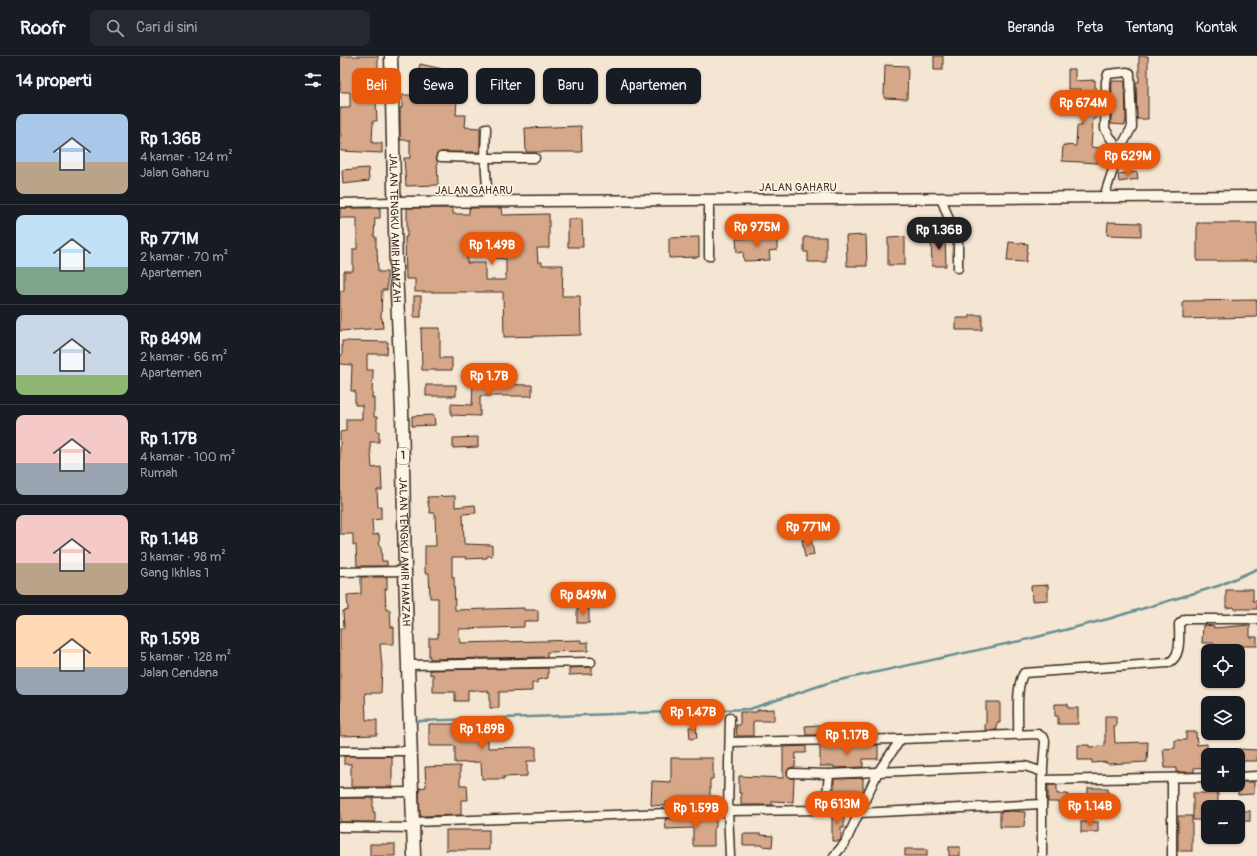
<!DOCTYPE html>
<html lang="id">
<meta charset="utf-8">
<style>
:root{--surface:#171b24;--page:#242831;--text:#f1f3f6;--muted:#9ea1a6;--line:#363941;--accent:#ea580c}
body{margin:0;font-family:Pangolin,sans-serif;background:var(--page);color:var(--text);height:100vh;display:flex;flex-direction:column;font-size:15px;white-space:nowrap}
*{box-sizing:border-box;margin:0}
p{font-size:13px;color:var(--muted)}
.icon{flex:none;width:22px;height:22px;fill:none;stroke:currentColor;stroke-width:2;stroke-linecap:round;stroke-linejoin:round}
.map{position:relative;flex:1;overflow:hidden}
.panel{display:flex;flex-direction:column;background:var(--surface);width:340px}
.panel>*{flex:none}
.hud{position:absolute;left:12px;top:12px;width:380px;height:36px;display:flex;gap:8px}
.tools{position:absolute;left:861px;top:588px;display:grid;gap:8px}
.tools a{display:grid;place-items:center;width:44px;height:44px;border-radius:8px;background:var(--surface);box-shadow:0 1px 3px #0004;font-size:20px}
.price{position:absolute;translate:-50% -34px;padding:0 9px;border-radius:14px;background:var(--accent);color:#fff;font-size:13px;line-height:26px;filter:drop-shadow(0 1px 2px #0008)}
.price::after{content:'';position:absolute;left:50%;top:24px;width:12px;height:9px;margin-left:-6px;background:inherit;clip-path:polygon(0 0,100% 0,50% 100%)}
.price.selected{background:#222;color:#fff}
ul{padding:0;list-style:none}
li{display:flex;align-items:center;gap:12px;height:100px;padding:0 16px}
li+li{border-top:1px solid var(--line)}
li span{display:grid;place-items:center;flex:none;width:112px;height:80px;border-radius:8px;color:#555}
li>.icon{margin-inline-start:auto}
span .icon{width:48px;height:48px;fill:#fffc;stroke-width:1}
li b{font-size:17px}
h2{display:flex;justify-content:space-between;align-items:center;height:48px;padding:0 16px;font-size:17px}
.pill{padding:0 14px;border-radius:8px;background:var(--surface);box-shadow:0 1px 3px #0004;font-size:14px;line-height:36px}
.pill.selected{background:var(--accent);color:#fff}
header{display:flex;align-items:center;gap:24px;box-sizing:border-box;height:56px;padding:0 20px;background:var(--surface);border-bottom:1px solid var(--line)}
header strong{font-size:19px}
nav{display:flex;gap:22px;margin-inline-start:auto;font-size:14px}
.search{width:280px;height:36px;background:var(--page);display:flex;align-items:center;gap:10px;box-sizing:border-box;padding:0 14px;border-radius:8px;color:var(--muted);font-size:15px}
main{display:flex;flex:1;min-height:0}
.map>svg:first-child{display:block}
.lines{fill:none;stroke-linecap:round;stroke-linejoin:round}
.stream{stroke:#668f92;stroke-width:2.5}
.building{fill:#d7a789;stroke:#3b2a1e;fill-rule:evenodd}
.minor-casing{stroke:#3b2a1e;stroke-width:11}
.tertiary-casing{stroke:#3b2a1e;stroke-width:13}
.primary-casing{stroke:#3b2a1e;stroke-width:15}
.minor{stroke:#fcf5e5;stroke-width:8}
.tertiary{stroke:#fcf5e5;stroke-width:10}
.primary{stroke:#fcf5e5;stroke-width:12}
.labels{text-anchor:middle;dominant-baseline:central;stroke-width:3.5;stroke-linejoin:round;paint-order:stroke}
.shield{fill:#fcf5e5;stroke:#75675a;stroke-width:1}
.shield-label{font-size:10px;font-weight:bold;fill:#3b2a1e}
.street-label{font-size:11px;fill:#3b2a1e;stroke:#fcf5e5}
</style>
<header>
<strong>Roofr</strong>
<div class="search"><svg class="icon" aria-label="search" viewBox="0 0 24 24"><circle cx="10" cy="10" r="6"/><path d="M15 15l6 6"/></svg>Cari di sini</div>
<nav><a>Beranda</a><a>Peta</a><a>Tentang</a><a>Kontak</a></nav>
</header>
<main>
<section class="panel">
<h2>14 properti<svg class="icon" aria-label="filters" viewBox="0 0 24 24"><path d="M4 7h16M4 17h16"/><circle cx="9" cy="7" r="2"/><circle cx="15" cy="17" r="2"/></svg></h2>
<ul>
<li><span style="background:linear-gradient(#a9c7e8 60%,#b9a48a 0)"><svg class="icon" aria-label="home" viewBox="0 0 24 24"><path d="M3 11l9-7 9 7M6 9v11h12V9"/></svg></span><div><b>Rp 1.36B</b><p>4 kamar · 124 m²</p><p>Jalan Gaharu</p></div></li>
<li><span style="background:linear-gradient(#bfe0f5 65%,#7fa58c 0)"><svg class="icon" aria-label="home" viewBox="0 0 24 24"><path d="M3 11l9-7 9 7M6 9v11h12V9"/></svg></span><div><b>Rp 771M</b><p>2 kamar · 70 m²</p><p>Apartemen</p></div></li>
<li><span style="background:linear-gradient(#c9d6e8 75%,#8fb573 0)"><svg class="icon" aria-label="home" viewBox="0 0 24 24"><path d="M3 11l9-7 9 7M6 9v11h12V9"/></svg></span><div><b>Rp 849M</b><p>2 kamar · 66 m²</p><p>Apartemen</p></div></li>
<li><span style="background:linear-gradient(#f6c9c9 60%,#9aa5b1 0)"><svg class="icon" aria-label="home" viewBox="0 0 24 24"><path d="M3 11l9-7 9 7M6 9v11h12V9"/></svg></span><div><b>Rp 1.17B</b><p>4 kamar · 100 m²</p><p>Rumah</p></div></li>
<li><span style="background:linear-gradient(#f6c9c9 60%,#b9a48a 0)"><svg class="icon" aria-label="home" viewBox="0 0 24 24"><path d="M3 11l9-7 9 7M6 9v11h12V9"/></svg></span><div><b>Rp 1.14B</b><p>3 kamar · 98 m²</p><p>Gang Ikhlas 1</p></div></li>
<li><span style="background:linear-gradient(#ffd9b3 65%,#9aa5b1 0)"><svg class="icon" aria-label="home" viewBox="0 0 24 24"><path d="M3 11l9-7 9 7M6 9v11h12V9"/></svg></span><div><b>Rp 1.59B</b><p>5 kamar · 128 m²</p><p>Jalan Cendana</p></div></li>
</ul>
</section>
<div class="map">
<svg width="917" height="800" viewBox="0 0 917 800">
<rect width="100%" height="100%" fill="#f5e5d3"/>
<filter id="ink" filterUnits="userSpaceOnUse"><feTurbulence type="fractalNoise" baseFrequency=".025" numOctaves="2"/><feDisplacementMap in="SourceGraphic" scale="8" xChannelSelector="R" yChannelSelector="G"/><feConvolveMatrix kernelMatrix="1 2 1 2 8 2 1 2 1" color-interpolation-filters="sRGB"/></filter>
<g filter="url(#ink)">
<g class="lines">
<polyline class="stream" points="79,665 410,653 491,626 689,583 768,563 878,530 917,513"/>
</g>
<g class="building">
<polygon points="0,0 38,0 38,26 35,26 37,65 33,65 32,87 42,87 42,97 1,95 1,78 0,78 0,52 10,52 10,36 0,36"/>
<rect x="594" y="0" width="9" height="14"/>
<polygon points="799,0 808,0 808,63 797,63 796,26 799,26"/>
<polygon points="80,8 102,13 98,32 75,27"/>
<polygon points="545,9 568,10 567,43 544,42"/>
<polygon points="728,13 735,13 735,25 755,24 756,63 753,63 751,91 759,92 758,107 722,105 723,89 736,90 737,70 742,70 741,33 728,33"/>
<polygon points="772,25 785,25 786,63 785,69 771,68"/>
<polygon points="62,39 96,39 95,43 117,44 116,59 126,59 125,71 140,72 140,96 101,96 97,98 96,101 97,104 98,129 66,130 64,102 70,102 70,84 60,84 60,52 62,52"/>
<polygon points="241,70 242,96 186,96 185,72"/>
<polygon points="28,112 29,125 3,128 2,114"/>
<polygon points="797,116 798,123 779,126 778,118"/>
<polygon points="0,152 40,152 40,162 35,162 34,181 36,181 36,192 37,192 38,216 47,216 47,234 42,234 41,262 42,262 43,272 0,275 0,235 4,235 4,215 13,215 13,193 17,193 17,162 0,162"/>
<path d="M67 152H113V158H129V152H161L162 159 209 158V192H197L198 206H202V209H223L222 240H240L241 279 164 281 163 236H75V223H66L65 181H67ZM152 188V202L166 203V224H145V207H127V189Z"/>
<polygon points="228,163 242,163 243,191 228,191"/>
<polygon points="768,166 801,167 801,180 767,179"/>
<rect x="857" y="167" width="60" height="38"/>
<polygon points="526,179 527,210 507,210 506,180"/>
<polygon points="605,179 606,210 592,210 591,180"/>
<polygon points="437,180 437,194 429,195 430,204 404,205 403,196 397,197 396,183"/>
<polygon points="359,181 359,201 329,202 329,182"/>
<polygon points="464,181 486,181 486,206 468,206 468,196 464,196"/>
<polygon points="565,181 565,209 548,209 548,182"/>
<polygon points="669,186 688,188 686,206 667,205"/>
<rect x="74" y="240" width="7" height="21"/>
<polygon points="917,244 917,261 843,263 843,245"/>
<polygon points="630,259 642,259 642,274 616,274 616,262 630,262"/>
<polygon points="81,272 100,272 100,302 112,302 112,314 82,314"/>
<polygon points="2,285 48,286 47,298 27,298 27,314 33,314 32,342 34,342 34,361 37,361 37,375 39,375 39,386 30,386 32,412 41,411 42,434 37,434 38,451 41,450 41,463 32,464 33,479 39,478 40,491 41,491 42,505 47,505 47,510 17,510 16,489 13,489 13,478 0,478 0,376 6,375 6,363 22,363 22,349 15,349 15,335 11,335 12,309 0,308 0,299 2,299"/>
<polygon points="133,328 192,329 192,340 140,340 140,360 111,359 111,348 132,349"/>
<rect x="86" y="329" width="30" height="11"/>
<polygon points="94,359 95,369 72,370 72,360"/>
<polygon points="138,381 138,391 113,392 113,382"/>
<polygon points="115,440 115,451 135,449 136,457 123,458 124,488 152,489 152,500 147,500 147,502 126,503 126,501 112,501 112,521 114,521 115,554 184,552 184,554 198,554 198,565 184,565 184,571 119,573 120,587 241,584 241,587 248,586 248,595 207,596 207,601 90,603 90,601 89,601 89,582 98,582 98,542 90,542 89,517 85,517 85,490 96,490 95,457 90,457 87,441"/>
<polygon points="471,483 474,499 465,501 462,484"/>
<polygon points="21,521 47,521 47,533 45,533 46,554 50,554 51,571 54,571 54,588 40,588 42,610 41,637 25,637 26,664 37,664 37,679 0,680 0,572 4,572 3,555 8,554 7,539 21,538"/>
<polygon points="708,529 708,544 692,545 691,530"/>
<polygon points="902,533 913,533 913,545 917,545 917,553 894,553 894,551 886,552 886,534 902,534"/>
<rect x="237" y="553" width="12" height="14"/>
<polygon points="863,569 874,570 874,572 910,569 910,581 917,581 917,590 889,590 889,595 874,595 874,587 862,587"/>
<polygon points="252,611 252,618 229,619 229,612"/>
<polygon points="208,612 208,622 197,624 197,627 192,627 192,635 159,636 159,652 150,652 150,637 148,637 148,635 128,634 128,645 115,645 115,636 93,636 93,618 90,619 90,614"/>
<polygon points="646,646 660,646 660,667 657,667 657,674 645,674 645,668 646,668"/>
<polygon points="715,648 728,648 728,652 738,652 738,668 718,668 718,660 715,660"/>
<polygon points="434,653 434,665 414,665 413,667 413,680 397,680 396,669 400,669 400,656 417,656 417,654"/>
<polygon points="765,660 776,660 776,671 774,671 775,687 808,686 807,706 769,708 764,706 752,707 752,704 738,704 738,689 749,689 749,691 765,690"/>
<polygon points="120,664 143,664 144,678 148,678 148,692 196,691 196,705 187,705 187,720 163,721 164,723 142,723 141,706 115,707 115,690 89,690 89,668 120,668"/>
<polygon points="480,669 481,679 466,679 465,670"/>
<polygon points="349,671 356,671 357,682 350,683"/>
<polygon points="846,676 856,676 857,689 867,688 868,711 854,712 854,716 836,716 836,712 825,712 823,693 835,692 835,684 846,684"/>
<polygon points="538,689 538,703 523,703 523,711 494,712 494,710 480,710 480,690"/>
<polygon points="466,690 466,697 456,697 455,711 449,712 447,716 449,721 454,723 453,746 432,745 432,749 401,749 401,737 399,737 399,720 443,722 443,691"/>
<polygon points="898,693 917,694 917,705 898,705"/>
<polygon points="4,700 52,700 52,731 11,731 11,708 4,708"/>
<polygon points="331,702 373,702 373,723 370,723 370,743 347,743 347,746 326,746 326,750 311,749 312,725 331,726"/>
<polygon points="120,710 120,729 127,729 128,744 121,744 121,759 80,760 79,732 86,731 85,711"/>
<polygon points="523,722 523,736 519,743 514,743 514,734 494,734 494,723"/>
<polygon points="898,726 914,726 914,738 898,739"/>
<polygon points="708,729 717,729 717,738 728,738 727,750 719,750 719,746 708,746"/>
<polygon points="748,732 768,732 768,748 760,748 760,745 748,745"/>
<polygon points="853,737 878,737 878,751 868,751 868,764 853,764"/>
<polygon points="0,742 33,742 33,756 35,756 35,766 0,766"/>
<polygon points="671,755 685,756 684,771 660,771 660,756"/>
<rect x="902" y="755" width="8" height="10"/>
<polygon points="492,756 504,756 504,772 501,772 501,783 500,785 492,785"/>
<rect x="838" y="760" width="14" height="35"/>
<polygon points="376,761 376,771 374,772 374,790 353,790 353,772 326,773 325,763"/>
<rect x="741" y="766" width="17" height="10"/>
<rect x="106" y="774" width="43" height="20"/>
<polygon points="403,778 421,778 421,779 433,780 432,791 423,790 423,789 403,789"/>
<rect x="30" y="788" width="25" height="12"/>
<rect x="609" y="791" width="11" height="9"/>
<rect x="565" y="793" width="22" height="7"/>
</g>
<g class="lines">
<g class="minor-casing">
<g id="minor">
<polyline points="146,72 145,102 195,102"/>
<polyline points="101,101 145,102 148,146"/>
<polyline points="764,141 779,95 792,71 790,20 790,17 787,16 768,18 766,25 765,73 779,95"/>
<polyline points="601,142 618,187 618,212"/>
<polyline points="369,144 369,200"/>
<polyline points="0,147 55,146"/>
<polyline points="0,516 65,515"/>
<polyline points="68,609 251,606"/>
<path d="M678 679C679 662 675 630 684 617L828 607C842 601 839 581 839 568L845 563H917"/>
<polyline points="390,686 561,683 698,678 704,682 705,685 702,724 702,800"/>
<polyline points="0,695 71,695"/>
<polyline points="452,717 489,718"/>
<polyline points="898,721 917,720"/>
<polyline points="832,722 832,800"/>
<polyline points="702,724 868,721"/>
<polyline points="0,737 72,736"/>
<polyline points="519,757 702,748"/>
<polyline points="73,766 388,755 481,754 486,749 489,718 685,710 703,716"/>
<polyline points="0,771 73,772"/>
<polyline points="390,800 388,755 390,662"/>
<polyline points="494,800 505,787 538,716 561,683"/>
</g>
</g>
<g class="tertiary-casing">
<polyline id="tertiary" points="55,146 917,140"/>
</g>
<g class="primary-casing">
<g id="primary">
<path id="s1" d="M51 0 56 213 62 354 65 515 74 800"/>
</g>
</g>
<use href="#minor" class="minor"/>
<use href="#tertiary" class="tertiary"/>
<use href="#primary" class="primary"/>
</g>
</g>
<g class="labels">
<rect class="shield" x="57" y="392" width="12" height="16" rx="3"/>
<g class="shield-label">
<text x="63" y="400">1</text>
</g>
<g class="street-label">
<text x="458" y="131">JALAN GAHARU</text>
<text x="134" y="134">JALAN GAHARU</text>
<text stroke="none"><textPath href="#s1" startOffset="172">JALAN TENGKU AMIR HAMZAH</textPath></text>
<text stroke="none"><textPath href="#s1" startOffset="496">JALAN TENGKU AMIR HAMZAH</textPath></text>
</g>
</g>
</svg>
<div class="tools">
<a><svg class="icon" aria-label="locate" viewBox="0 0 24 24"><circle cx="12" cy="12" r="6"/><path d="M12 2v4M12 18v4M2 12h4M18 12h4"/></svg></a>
<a><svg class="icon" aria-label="layers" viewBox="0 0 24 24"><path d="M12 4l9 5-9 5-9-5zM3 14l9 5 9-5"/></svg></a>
<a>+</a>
<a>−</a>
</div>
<b class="price" style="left:743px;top:68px">Rp 674M</b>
<b class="price" style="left:788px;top:121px">Rp 629M</b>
<b class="price" style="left:417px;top:192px">Rp 975M</b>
<b class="price selected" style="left:599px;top:195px">Rp 1.36B</b>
<b class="price" style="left:152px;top:210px">Rp 1.49B</b>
<b class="price" style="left:149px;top:341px">Rp 1.7B</b>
<b class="price" style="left:468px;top:492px">Rp 771M</b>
<b class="price" style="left:243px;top:560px">Rp 849M</b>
<b class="price" style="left:353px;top:677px">Rp 1.47B</b>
<b class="price" style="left:142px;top:694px">Rp 1.89B</b>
<b class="price" style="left:507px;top:700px">Rp 1.17B</b>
<b class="price" style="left:497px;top:769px">Rp 613M</b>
<b class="price" style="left:750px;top:771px">Rp 1.14B</b>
<b class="price" style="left:356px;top:773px">Rp 1.59B</b>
<div class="hud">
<a class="pill selected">Beli</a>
<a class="pill">Sewa</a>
<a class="pill">Filter</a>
<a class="pill">Baru</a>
<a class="pill">Apartemen</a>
</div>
</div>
</main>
